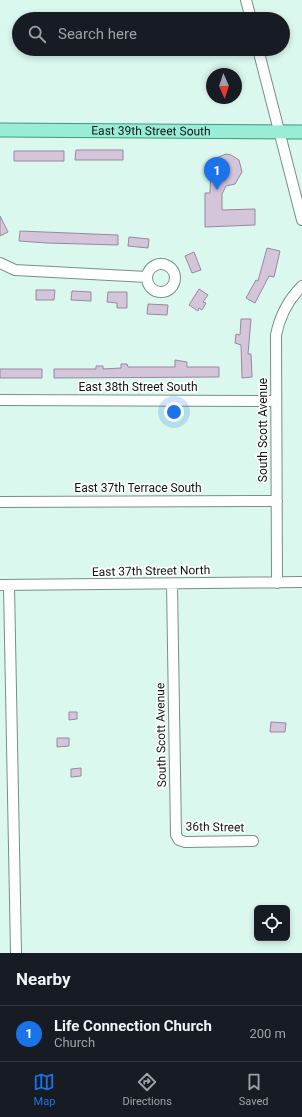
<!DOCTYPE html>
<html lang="en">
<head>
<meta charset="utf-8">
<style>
  body { margin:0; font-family:Roboto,sans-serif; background:#242831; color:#f1f3f6 }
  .controls { position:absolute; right:12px; bottom:12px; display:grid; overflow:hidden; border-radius:6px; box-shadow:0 2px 6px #0003 }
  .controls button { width:36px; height:36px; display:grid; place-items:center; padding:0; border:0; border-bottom:1px solid #363941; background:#171b24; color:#f1f3f6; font:20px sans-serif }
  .compass { position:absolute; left:206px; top:68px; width:36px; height:36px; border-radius:50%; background:#171b24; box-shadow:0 2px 6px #0003; rotate:177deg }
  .you { position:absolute; left:174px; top:412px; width:14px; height:14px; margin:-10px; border:3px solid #fff; border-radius:50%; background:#1a73e8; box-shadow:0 0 0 6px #1a73e833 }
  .badge { display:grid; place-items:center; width:26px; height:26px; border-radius:50%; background:#1a73e8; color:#fff; font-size:13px; font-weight:700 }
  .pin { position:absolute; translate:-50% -33px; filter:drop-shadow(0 1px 2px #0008) }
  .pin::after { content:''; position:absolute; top:21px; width:14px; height:12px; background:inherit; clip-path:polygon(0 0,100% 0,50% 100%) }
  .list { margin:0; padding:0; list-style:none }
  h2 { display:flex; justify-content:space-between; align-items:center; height:52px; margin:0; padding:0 16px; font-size:17px }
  h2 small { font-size:13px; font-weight:400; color:#9ea1a6 }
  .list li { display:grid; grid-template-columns:26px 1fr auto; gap:12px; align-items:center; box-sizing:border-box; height:56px; padding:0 16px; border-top:1px solid #363941 }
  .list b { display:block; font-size:15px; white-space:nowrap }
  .list p { margin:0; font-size:13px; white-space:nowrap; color:#9ea1a6 }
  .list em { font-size:13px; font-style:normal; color:#9ea1a6 }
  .icon { flex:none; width:22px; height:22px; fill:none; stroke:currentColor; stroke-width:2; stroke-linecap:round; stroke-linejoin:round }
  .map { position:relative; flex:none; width:302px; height:953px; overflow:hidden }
  .search { position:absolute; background:#171b24; box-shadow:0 2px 6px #0003; left:12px; right:12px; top:12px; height:44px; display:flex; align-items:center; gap:10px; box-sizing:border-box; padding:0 14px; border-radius:22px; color:#9ea1a6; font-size:15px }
  .sheet { height:108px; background:#171b24 }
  nav { display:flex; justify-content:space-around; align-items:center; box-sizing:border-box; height:56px; border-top:1px solid #363941; background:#171b24; font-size:11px; color:#9ea1a6 }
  nav a { display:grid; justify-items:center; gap:2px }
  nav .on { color:#1a73e8 }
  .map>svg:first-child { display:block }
  .building { fill:#d4c5da; stroke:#97899c }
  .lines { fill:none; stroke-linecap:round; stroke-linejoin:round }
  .minor-casing { stroke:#769087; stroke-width:12 }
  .major-casing { stroke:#3b9980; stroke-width:15 }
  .minor { stroke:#fff; stroke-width:10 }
  .major { stroke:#99ecd6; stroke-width:13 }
  .labels { text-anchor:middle; stroke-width:3.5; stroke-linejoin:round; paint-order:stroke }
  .street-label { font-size:12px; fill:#0c1613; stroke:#fff }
</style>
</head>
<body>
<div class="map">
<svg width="302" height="953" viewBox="0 0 302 953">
  <rect width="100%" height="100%" fill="#dbf8ee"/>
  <path class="building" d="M76 150H123V160H75Z
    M14 151H64V161H14Z
    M226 154 231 155 239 160 242 172 235 184 226 186 222 194V210L255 209V225L205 227V193H210L211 166 216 158Z
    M0 216 8 232 0 236Z
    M20 231 118 235V245L47 243 19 241Z
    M129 237 149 239 148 248 128 246Z
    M267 248 280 251 274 277 269 276 255 303 246 298 256 280 258 281Z
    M194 252 201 270 192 273 185 256Z
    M199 289 208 295 203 302 206 303 202 310 199 308 198 311 189 305Z
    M36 290H55L54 300H36Z
    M72 291 91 292V301L71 300Z
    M108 292H127V308H117V303L107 302Z
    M148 304 168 305 167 315 147 314Z
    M241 319H251L248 354H251L252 377 242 378 241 345 235 343 236 334 240 335Z
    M175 360 187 362V367H219V377L54 378V369H96V366H103V369L121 368V364H127L128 367H175Z
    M0 369H42V378H0Z
    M69 712H77V719L69 720Z
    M271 722 286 723 285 732H270Z
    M57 738H69V746L57 747Z
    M81 768V776L71 777V769Z"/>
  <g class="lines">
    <defs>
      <path id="minor" d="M246 0 251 19
        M258 49 302 220
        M0 263 15 270 147 277
        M147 278a14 14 0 1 1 28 0a14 14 0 1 1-28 0Z
        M0 400 276 401
        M0 502 277 501
        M277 583 276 335C280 315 288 300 302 286
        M172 584 176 835 179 840 185 842 253 841
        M0 585 302 582
        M9 586 16 953"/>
      <g id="major">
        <path id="s1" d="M0 130 302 132"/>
      </g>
    </defs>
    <use href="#minor" class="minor-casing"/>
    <use href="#major" class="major-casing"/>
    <use href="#minor" class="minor"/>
    <use href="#major" class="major"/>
  </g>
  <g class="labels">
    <g class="street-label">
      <text dy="4" stroke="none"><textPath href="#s1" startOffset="151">East 39th Street South</textPath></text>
      <text x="138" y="391">East 38th Street South</text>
      <text transform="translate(263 430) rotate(-90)" y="4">South Scott Avenue</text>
      <text x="138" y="492">East 37th Terrace South</text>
      <text transform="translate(151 571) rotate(-1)" y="4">East 37th Street North</text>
      <text transform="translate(161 735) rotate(-91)" y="4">South Scott Avenue</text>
      <text transform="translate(215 827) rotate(1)" y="4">36th Street</text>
    </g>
  </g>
</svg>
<div class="controls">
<button><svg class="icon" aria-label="locate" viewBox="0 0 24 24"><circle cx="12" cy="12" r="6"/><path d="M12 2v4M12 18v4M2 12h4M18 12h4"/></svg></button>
</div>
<svg class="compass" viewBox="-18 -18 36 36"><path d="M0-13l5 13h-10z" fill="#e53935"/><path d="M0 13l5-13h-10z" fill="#9ea1a6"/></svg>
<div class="you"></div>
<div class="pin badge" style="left:217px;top:190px">1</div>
<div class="search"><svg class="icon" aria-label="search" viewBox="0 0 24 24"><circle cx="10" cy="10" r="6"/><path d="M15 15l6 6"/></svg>Search here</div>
</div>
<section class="sheet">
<h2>Nearby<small></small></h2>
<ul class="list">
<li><span class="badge">1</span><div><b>Life Connection Church</b><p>Church</p></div><em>200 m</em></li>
</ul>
</section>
<nav>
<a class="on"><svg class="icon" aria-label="map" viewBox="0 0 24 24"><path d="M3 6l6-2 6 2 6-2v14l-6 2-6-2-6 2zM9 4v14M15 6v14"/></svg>Map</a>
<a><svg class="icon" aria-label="directions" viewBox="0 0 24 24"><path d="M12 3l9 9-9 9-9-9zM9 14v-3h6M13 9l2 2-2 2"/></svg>Directions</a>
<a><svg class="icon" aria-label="saved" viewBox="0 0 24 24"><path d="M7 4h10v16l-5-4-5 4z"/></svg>Saved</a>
</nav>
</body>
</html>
